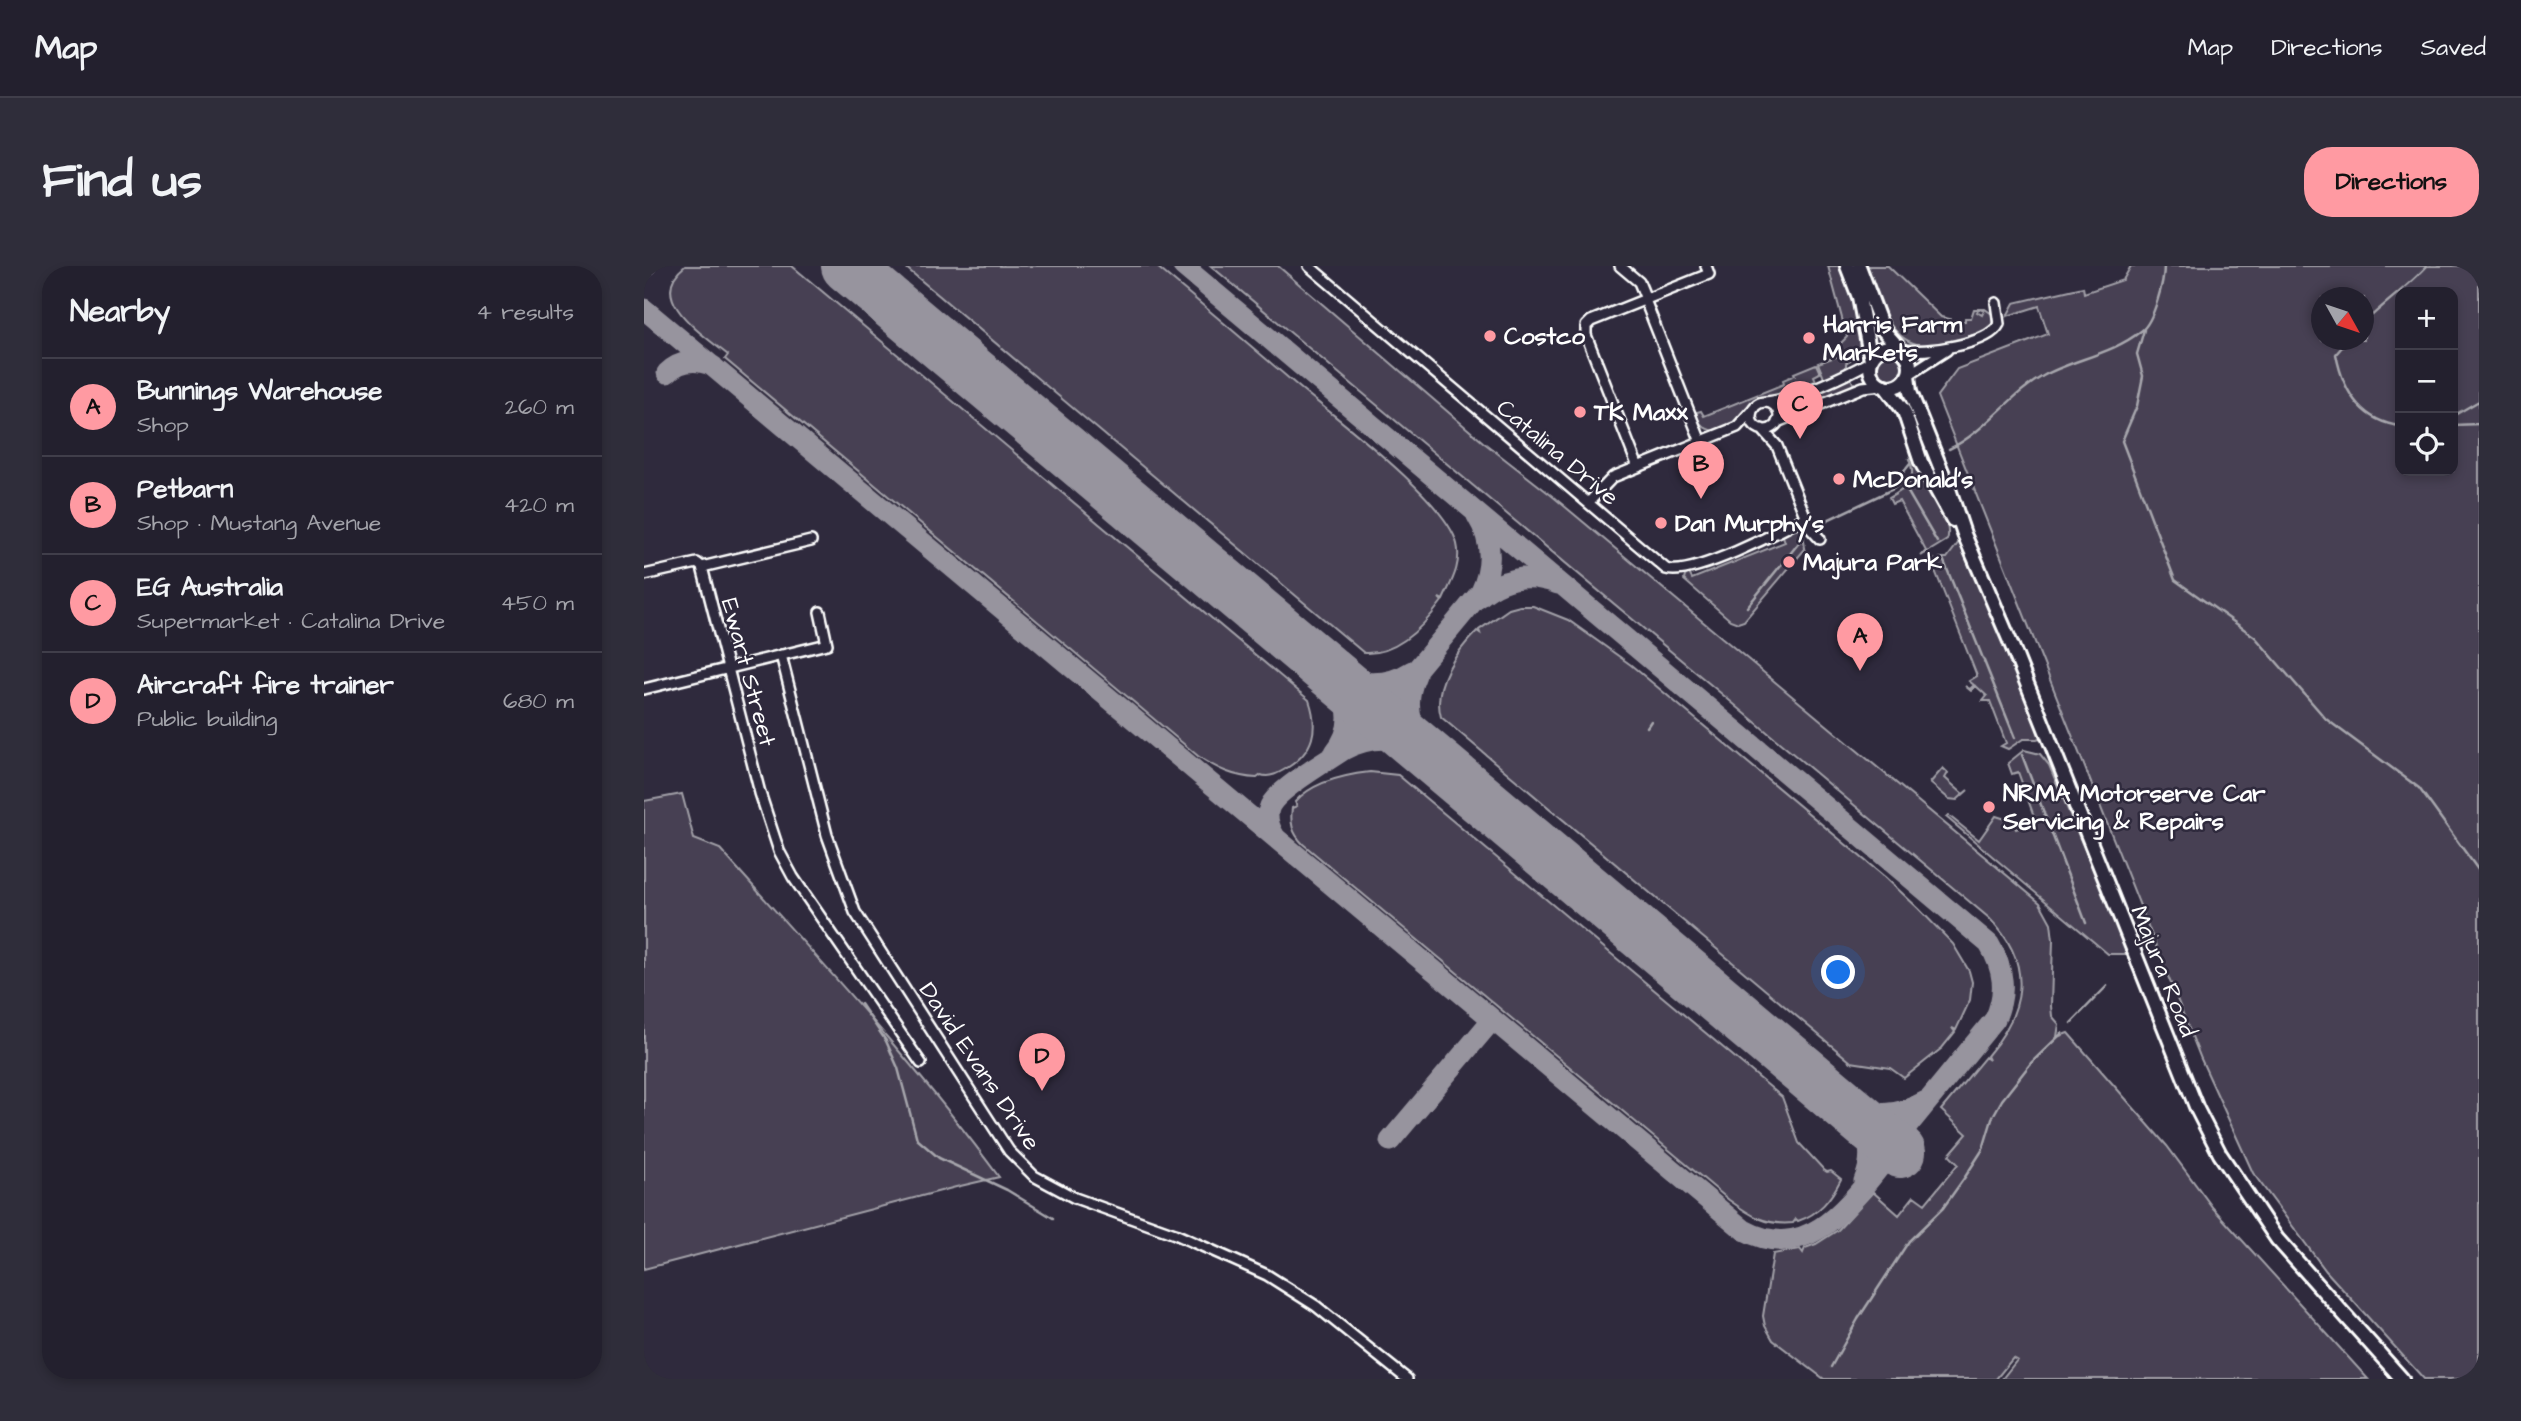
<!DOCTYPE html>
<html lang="en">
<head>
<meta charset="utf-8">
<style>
  body { margin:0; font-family:"Architects Daughter",sans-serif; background:#2f2d3a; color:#f1f3f6 }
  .controls { position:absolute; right:21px; top:21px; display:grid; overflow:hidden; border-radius:14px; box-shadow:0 4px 10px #0003 }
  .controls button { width:63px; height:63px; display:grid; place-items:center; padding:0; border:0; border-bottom:2px solid #403e4a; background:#23202e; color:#f1f3f6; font:35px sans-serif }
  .compass { position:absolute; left:1667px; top:21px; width:63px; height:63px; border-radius:50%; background:#23202e; box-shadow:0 4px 10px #0003; rotate:130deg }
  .you { position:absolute; left:1195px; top:707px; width:24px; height:24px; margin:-18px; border:5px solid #fff; border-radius:50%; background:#1a73e8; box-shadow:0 0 0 10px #1a73e833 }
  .badge { display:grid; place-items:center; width:46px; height:46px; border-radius:50%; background:#ff9aa2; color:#111; font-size:23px; font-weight:700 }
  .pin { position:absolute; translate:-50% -58px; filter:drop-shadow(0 2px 4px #0008) }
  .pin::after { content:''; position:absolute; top:37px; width:24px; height:21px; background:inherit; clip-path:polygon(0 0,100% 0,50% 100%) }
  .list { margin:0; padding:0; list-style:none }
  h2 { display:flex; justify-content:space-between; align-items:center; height:91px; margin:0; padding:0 28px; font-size:30px }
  h2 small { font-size:23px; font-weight:400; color:#a3a3aa }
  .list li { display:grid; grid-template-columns:46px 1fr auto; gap:21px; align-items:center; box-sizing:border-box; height:98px; padding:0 28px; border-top:2px solid #403e4a }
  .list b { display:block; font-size:26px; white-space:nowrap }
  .list p { margin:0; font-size:23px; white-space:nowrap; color:#a3a3aa }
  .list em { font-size:23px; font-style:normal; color:#a3a3aa }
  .icon { flex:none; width:38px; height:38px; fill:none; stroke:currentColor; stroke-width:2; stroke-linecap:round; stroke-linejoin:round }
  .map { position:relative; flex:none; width:1835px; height:1113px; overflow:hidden; border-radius:28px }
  header { display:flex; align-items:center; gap:42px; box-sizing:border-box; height:98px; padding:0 35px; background:#23202e; border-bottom:2px solid #403e4a }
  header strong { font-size:33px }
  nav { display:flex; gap:38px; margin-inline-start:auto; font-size:24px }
  .intro { display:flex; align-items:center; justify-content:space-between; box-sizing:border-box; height:168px; padding:0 42px }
  h1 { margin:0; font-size:49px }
  .button { padding:18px 32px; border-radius:28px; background:#ff9aa2; color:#111; font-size:24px; font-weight:700 }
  main { display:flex; gap:42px; padding:0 42px }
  aside { flex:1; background:#23202e; border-radius:28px; box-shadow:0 4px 10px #0003 }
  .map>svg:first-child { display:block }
  .green { fill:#464152; stroke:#a2a0a8; stroke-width:2; fill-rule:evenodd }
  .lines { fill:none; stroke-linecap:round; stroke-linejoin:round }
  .stream { stroke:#a7a6ad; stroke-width:2.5 }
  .taxiway { stroke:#97949e; stroke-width:21 }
  .runway { stroke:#97949e; stroke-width:52 }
  .minor-casing { stroke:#fff; stroke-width:14 }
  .secondary-casing { stroke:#fff; stroke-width:18 }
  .minor { stroke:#2f2a3d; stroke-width:9 }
  .secondary { stroke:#2f2a3d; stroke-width:12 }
  .poi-dot { fill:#ff9aa2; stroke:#2f2a3d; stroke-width:2.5 }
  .labels { text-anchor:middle; stroke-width:5; stroke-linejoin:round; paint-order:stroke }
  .poi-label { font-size:24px; font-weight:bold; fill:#fff; stroke:#2f2a3d; text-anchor:start }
  .street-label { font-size:24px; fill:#fff; stroke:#2f2a3d }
</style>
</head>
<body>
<header>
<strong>Map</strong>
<nav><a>Map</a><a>Directions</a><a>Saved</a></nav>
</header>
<div class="intro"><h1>Find us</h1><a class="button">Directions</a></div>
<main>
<aside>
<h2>Nearby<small>4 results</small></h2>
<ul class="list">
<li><span class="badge">A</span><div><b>Bunnings Warehouse</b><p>Shop</p></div><em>260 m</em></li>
<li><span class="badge">B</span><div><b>Petbarn</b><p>Shop · Mustang Avenue</p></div><em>420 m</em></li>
<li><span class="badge">C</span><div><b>EG Australia</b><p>Supermarket · Catalina Drive</p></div><em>450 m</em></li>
<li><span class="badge">D</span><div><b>Aircraft fire trainer</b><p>Public building</p></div><em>680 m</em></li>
</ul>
</aside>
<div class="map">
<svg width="1835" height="1113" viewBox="0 0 1835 1113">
  <rect width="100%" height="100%" fill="#2f2a3d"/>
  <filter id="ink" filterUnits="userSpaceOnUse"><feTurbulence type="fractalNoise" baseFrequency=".0143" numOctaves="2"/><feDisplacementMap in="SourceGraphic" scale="14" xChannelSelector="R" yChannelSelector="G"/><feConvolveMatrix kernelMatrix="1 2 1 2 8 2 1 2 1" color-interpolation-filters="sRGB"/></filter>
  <g filter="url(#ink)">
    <path class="green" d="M41 0H148L665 434C675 463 670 485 643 502 635 507 626 512 617 509L613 512C590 511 573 503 554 490L81 93 84 89C60 69 0 32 41 0Z
      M260 0H512C560 40 607 80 655 121 692 152 803 235 813 278 818 299 807 316 799 334L795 332 798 335C780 360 753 389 720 387Z
      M567 0H634L839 176 907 229 1396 637 1407 657 1409 674 1407 740 1408 750 1415 758 1413 771 1424 767 1523 880 1569 942 1724 1113H1358L1373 1094 1369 1092 1352 1113H1180L1129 1074 1121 1060 1119 1050 1129 988 1156 983 1159 987 1161 982 1172 978 1194 964 1229 926 1255 949 1270 930 1281 938 1314 898 1305 889 1323 868 1297 844 1341 791 1345 794 1343 790C1382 745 1390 697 1345 652Z
      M1184 0H1196C1203 18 1221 68 1214 86 1211 91 1207 94 1202 97V103L1180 112 1174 97 1197 89 1196 78 1203 71Z
      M1222 0H1244L1297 51 1306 53V55H1321V52H1327L1330 43H1335L1333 46 1338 49 1340 45 1336 43H1341L1348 48V58L1338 67 1278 82V79C1242 75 1234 29 1222 0Z
      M1487 0H1835V1113H1780L1682 1005 1609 907 1557 793 1293 130 1313 103 1404 68 1395 40 1363 50 1370 37 1439 21 1440 27 1479 14ZM1809 26V205H1756V26ZM1678 32H1720V74H1678Z
      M1234 101a12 12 0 1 1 24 0a12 12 0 1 1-24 0Z
      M1172 98 1176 107 1170 110 1172 115 1131 132 1113 134 1097 154 1070 165C1060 163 1052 156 1053 146L1057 145 1060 150 1140 118 1139 114 1151 109 1150 107Z
      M1207 112 1210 120 1141 147 1139 139Z
      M1265 193H1269C1277 211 1311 256 1303 274L1277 290 1282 285 1255 235 1248 238 1245 232C1263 222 1274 214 1265 193Z
      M1149 264 1156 263 1159 266 1161 283 1100 355 1094 357 1086 354 1040 314 1041 310 1045 307 1048 313 1141 276 1139 270Z
      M1315 276 1333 317 1337 316 1398 471 1393 473H1379L1364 483 1357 480 1362 477 1346 435H1339L1343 430 1332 420 1327 425 1321 420 1326 423 1330 419 1325 415 1333 410 1288 297 1281 298 1290 293 1293 298 1296 292H1303Z
      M876 340H889L924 354 987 399 1242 612 1275 643 1309 678 1325 705 1328 716 1326 734 1312 764 1308 762 1311 766 1298 782 1260 812 1246 802 1207 796 797 451C788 420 812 386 833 365L836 367 835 364 865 343Z
      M1380 484 1396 488 1405 499 1485 688H1464L1302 551 1304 549 1335 574 1352 550 1368 555 1372 563 1392 556 1374 506 1368 508 1364 497Z
      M1299 502 1304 507 1301 512 1319 528 1324 524 1313 534 1305 533 1286 517Z
      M726 506 754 509 1138 831 1155 877 1180 904 1183 906 1187 905 1197 913C1187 933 1175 948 1154 955L1152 953 1149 957C1122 960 1106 949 1085 934L659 578C648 567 646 557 648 542L653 540 651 536C668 516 700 509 726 506Z
      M38 528 50 573 76 583C171 690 270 795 355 911L312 921 0 1003V535Z"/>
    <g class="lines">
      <path class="stream" d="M1720 57C1740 37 1764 21 1783 0
        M1500 64 1493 88 1499 110 1493 140 1478 175 1531 314 1611 371 1682 453 1775 522 1835 605
        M1704 74 1692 88C1699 125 1717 155 1756 160
        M1809 150 1835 135
        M1809 159 1835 158
        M1305 183C1341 166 1364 130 1399 110 1430 93 1469 88 1497 65 1510 56 1520 15 1520 0
        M1258 216 1293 276
        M1175 258 1249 223 1258 216V208L1266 198
        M1299 293 1371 472
        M1103 341 1158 273
        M1003 461 1007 455
        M1378 489 1442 657
        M217 738 242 775 254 802 273 873 295 892 363 924 409 952
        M1427 757 1463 720
        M1187 1101 1214 1053 1265 975 1299 942 1321 911 1339 883 1349 850 1358 834 1387 797 1418 767"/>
      <path class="taxiway" d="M539 0 1345 678C1360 703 1363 726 1351 753L1248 879
        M0 3 2 0
        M0 43 1100 964C1170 1002 1212 927 1251 882
        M23 107C36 94 53 93 69 100
        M834 332C857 312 885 306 914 318
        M674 395C701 418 737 425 768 405
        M685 405C704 430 713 460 691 486
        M772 409C747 465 797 500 834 531
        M681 496 701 483 725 461 837 326C849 300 848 274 833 250
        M631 571C625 561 621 551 626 540 634 523 684 494 701 483 739 464 766 474 797 500
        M1186 825C1220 849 1244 856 1282 835
        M1205 841C1224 863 1232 887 1220 915
        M746 875 848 754"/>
      <path class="runway" d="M203 0 1256 886"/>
      <defs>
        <path id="minor" d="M665 0 1022 303C1047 312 1137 265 1162 251
          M976 0 995 16 1002 33
          M1001 34 1057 176
          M1258 84C1281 87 1345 79 1355 58L1352 37
          M1264 109 1303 84
          M1122 136C1152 133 1201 110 1227 95
          M1107 150a14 14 0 1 1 28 0a14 14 0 1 1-28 0Z
          M1133 156 1219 121 1238 119
          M1118 163 1133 180 1166 262 1176 273
          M994 201 942 69V60L947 55 1065 8 1062 0
          M945 236 969 211 1093 161 1110 142
          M58 301 116 527 135 585 149 611 277 797
          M0 309 53 297 58 301 167 275
          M137 389 183 569 211 646 365 885 390 910 431 932 531 968 623 1009 672 1040 763 1113
          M0 423 183 378 176 346"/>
        <path id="secondary" d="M1203 0 1215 31 1227 94
          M1215 0 1239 64 1256 83
          M1226 101a20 20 0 1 1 40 0a20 20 0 1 1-40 0Z
          M1264 110 1266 126 1305 223 1320 268 1368 380 1553 843 1576 888 1633 973 1758 1113
          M1241 120 1260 145 1277 196 1309 254"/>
      </defs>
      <use href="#minor" class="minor-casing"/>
      <use href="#secondary" class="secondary-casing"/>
      <use href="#minor" class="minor"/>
      <use href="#secondary" class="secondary"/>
    </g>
  </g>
  <g class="poi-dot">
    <circle cx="846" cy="70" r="7"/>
    <circle cx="1165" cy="72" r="7"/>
    <circle cx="936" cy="146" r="7"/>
    <circle cx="1195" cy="213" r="7"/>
    <circle cx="1017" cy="257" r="7"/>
    <circle cx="1145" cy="296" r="7"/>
    <circle cx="1345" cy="541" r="7"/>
  </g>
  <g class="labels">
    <g class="poi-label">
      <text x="1179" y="66">Harris Farm<tspan x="1179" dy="28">Markets</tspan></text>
      <text x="860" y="78">Costco</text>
      <text x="950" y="154">TK Maxx</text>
      <text x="1209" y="221">McDonald's</text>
      <text x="1031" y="265">Dan Murphy's</text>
      <text x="1159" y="304">Majura Park</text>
      <text x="1359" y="535">NRMA Motorserve Car<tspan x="1359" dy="28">Servicing &amp; Repairs</tspan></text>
    </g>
    <g class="street-label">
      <text transform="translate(914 186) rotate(40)" y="8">Catalina Drive</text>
      <text transform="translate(105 406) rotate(75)" y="8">Ewart Street</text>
      <text transform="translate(1520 705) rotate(68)" y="8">Majura Road</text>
      <text transform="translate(336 800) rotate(56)" y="8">David Evans Drive</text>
    </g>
  </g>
</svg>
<div class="controls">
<button>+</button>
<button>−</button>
<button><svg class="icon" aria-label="locate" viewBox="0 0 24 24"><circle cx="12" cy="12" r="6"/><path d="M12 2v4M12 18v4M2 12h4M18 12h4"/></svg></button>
</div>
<svg class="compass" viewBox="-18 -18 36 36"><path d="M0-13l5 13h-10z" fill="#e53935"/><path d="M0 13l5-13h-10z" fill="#a3a3aa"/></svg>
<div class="you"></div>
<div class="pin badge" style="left:1216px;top:405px">A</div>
<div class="pin badge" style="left:1057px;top:233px">B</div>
<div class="pin badge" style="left:1156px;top:173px">C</div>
<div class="pin badge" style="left:398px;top:825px">D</div>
</div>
</main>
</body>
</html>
